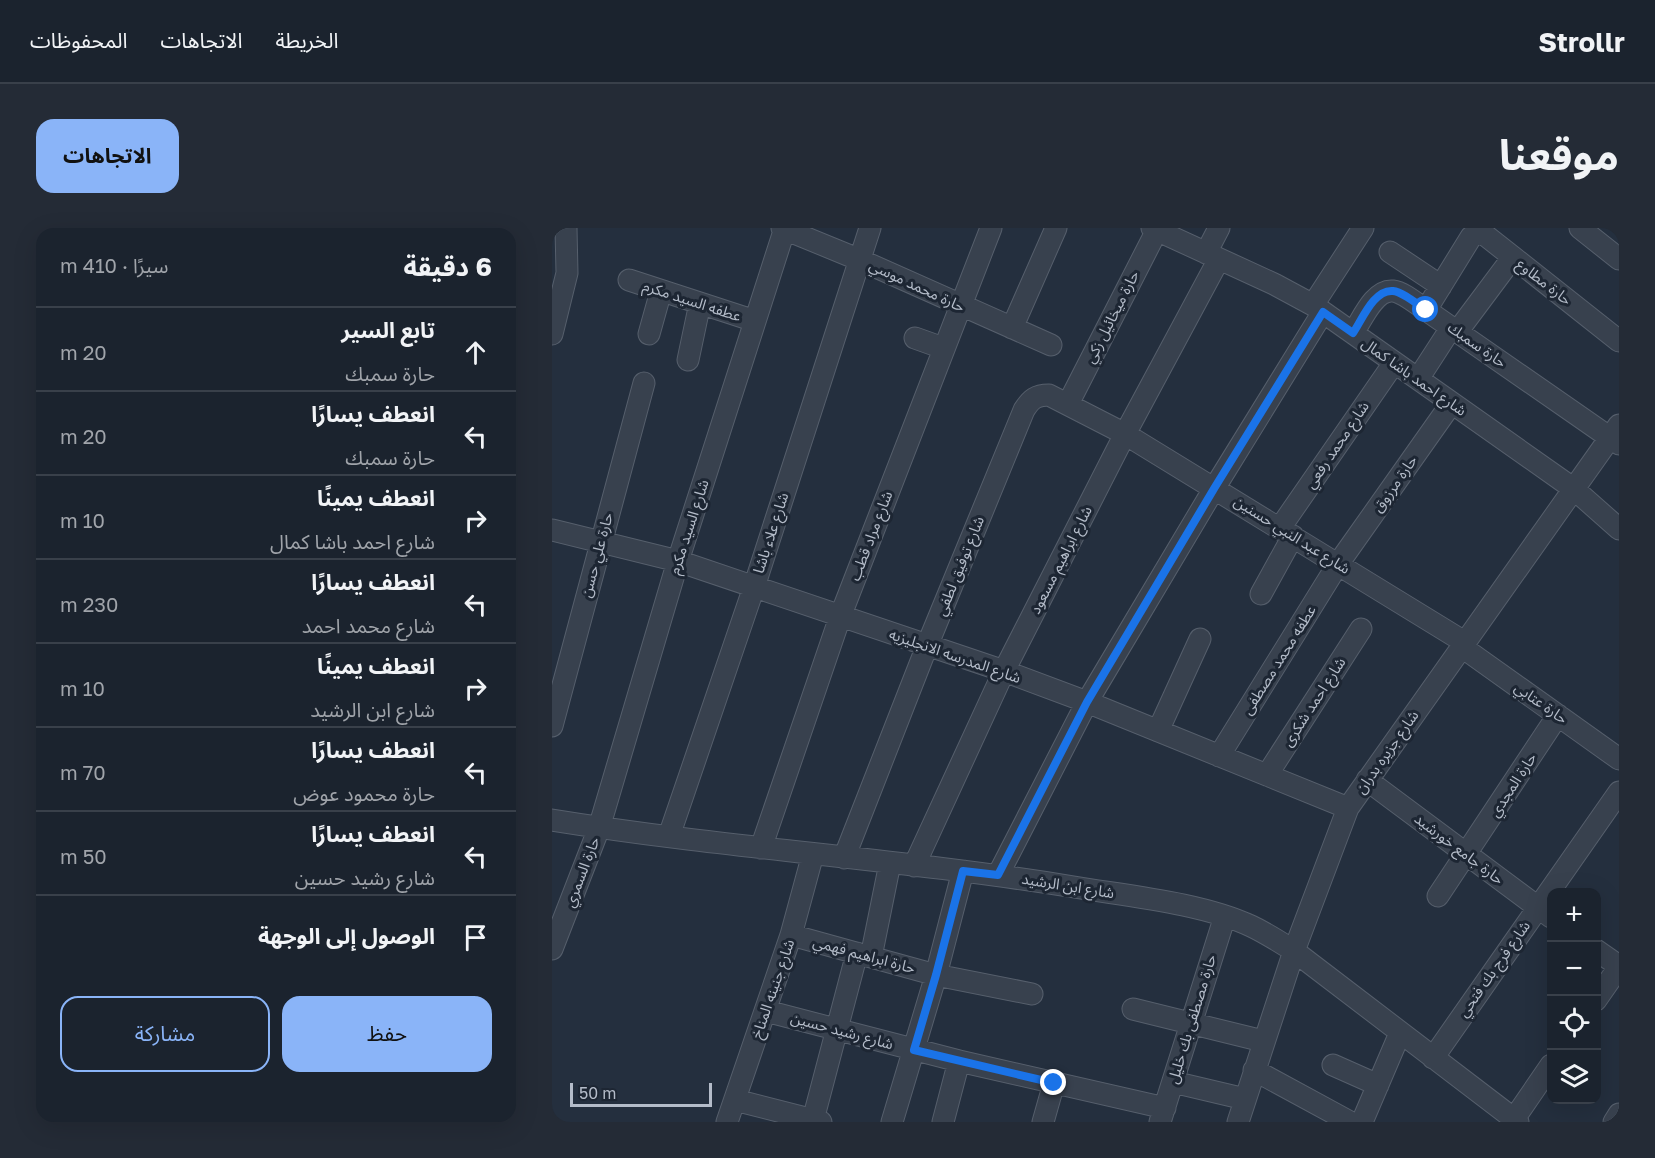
<!DOCTYPE html>
<html lang="ar">
<head>
<meta charset="utf-8">
<style>
  body { margin:0; font-family:"Golos Text","Noto Sans Arabic",sans-serif; background:#242b36; color:#f1f3f6; direction:rtl }
  .controls { position:absolute; right:18px; bottom:18px; display:grid; overflow:hidden; border-radius:12px; box-shadow:0 6px 24px #0002 }
  .controls button { width:54px; height:54px; display:grid; place-items:center; padding:0; border:0; border-bottom:2px solid #39404a; background:#1b232e; color:#f1f3f6; font:30px sans-serif }
  .scale { position:absolute; left:18px; bottom:15px; width:142px; box-sizing:border-box; padding-left:6px; border:3px solid #b4bcc9; border-top:0; font-size:16px; line-height:21px; white-space:nowrap; color:#b4bcc9; -webkit-text-stroke:4px #1d2633; paint-order:stroke }
  .stop { position:absolute; width:18px; height:18px; margin:-14px; border:4px solid #1a73e8; border-radius:50%; background:#fff }
  .stop.end { background:#1a73e8; border-color:#fff; box-shadow:0 2px 6px #0008 }
  .list { margin:0; padding:0; list-style:none }
  h2 { display:flex; justify-content:space-between; align-items:center; height:78px; margin:0; padding:0 24px; font-size:26px }
  h2 small { font-size:20px; font-weight:400; color:#a0a4aa }
  .list li { display:grid; grid-template-columns:39px 1fr auto; gap:18px; align-items:center; box-sizing:border-box; height:84px; padding:0 24px; border-top:2px solid #39404a }
  .list b { display:block; font-size:22px; white-space:nowrap }
  .list p { margin:0; font-size:20px; white-space:nowrap; color:#a0a4aa }
  .list em { font-size:20px; font-style:normal; color:#a0a4aa }
  .actions { display:flex; gap:12px; padding:18px 24px }
  .actions a { flex:1; padding:14px 0; border:2px solid #8ab4f8; border-radius:18px; text-align:center; font-size:21px; color:#8ab4f8 }
  .actions .main { background:#8ab4f8; color:#111 }
  .icon { flex:none; width:33px; height:33px; fill:none; stroke:currentColor; stroke-width:2; stroke-linecap:round; stroke-linejoin:round }
  .map { position:relative; flex:none; width:1067px; height:894px; overflow:hidden; direction:ltr; border-radius:18px }
  header { display:flex; align-items:center; gap:36px; box-sizing:border-box; height:84px; padding:0 30px; background:#1b232e; border-bottom:2px solid #39404a }
  header strong { font-size:28px }
  nav { display:flex; gap:33px; margin-inline-start:auto; font-size:21px }
  .intro { display:flex; align-items:center; justify-content:space-between; box-sizing:border-box; height:144px; padding:0 36px }
  h1 { margin:0; font-size:42px }
  .button { padding:15px 27px; border-radius:18px; background:#8ab4f8; color:#111; font-size:21px; font-weight:700 }
  main { display:flex; gap:36px; padding:0 36px }
  aside { flex:1; background:#1b232e; border-radius:18px; box-shadow:0 6px 24px #0002 }
  .map>svg:first-child { display:block }
  .lines { fill:none; stroke-linecap:round; stroke-linejoin:round }
  .minor-casing { stroke:#565f6c; stroke-width:23 }
  .minor { stroke:#38414e; stroke-width:21 }
  .route { stroke:#1a73e8; stroke-width:8 }
  .labels { text-anchor:middle; stroke-width:6; stroke-linejoin:round; paint-order:stroke }
  .street-label { font-size:15px; fill:#b4bcc9; stroke:#1d2633 }
</style>
</head>
<body>
<header>
<strong>Strollr</strong>
<nav><a>الخريطة</a><a>الاتجاهات</a><a>المحفوظات</a></nav>
</header>
<div class="intro"><h1>موقعنا</h1><a class="button">الاتجاهات</a></div>
<main>
<div class="map">
<svg width="1067" height="894" viewBox="0 0 1067 894">
  <rect width="100%" height="100%" fill="#242f3e"/>
  <g class="lines">
    <defs>
      <path id="minor" d="M230 0 308 32 499 117
        M600 0 722 56 761 77 1022 261 1067 301
        M1028 0 1067 31
        M838 24 889 58
        M654 25 667 0
        M77 52 203 93
        M761 77 811 0
        M874 82 919 9 926 5 933 7 961 29
        M460 100 504 0
        M905 104 961 29 1067 113
        M801 105C810 92 822 61 841 63 851 64 865 76 874 82L1067 216
        M0 106 15 45 14 0
        M97 106 109 63
        M363 110 391 120
        M136 132 148 75
        M866 151 899 100
        M516 176 605 2
        M728 300 842 135
        M0 302 126 333 452 443 535 474 796 580
        M709 366 741 308
        M910 419 1067 531
        M0 498 92 155
        M606 503 648 411
        M667 528 786 336 899 176
        M715 547 809 401
        M815 552 999 689
        M0 592C173 620 349 631 522 659 576 668 650 675 699 698 714 705 728 714 742 723L966 894
        M117 608 202 359 318 0
        M209 620 288 389 439 0
        M292 630 375 418 472 182C479 171 484 167 497 167L573 206 914 415
        M362 638 452 443 573 206 667 31
        M446 647 535 474 663 259 771 84
        M886 668 1006 487
        M239 707 384 747 480 766
        M0 721 47 600 126 333 233 0
        M1044 722 1067 738
        M319 729 338 635
        M1044 772 1067 739
        M581 781 711 813
        M214 783 407 833 613 880
        M881 830 1067 564
        M781 837 826 857
        M702 842 798 894
        M621 854 693 871
        M183 872 269 894
        M962 891 999 837
        M261 892 305 725
        M175 894 239 707 261 626
        M340 894 384 747 411 643
        M391 894 407 833
        M491 894 502 855
        M608 894 673 688
        M686 894 742 723 796 580 1067 197
        M810 894 848 805
        M1062 894 1067 886"/>
    </defs>
    <use href="#minor" class="minor-casing"/>
    <use href="#minor" class="minor"/>
  </g>
  <g class="lines">
    <path class="route" d="M502 855 362 822 384 747 411 643 446 647 535 474 663 259 771 84 801 105C810 92 822 61 841 63 851 64 865 76 874 82"/>
  </g>
  <g class="labels">
    <g class="street-label">
      <text transform="translate(992 54) rotate(38)" y="5">حارة مطاوع</text>
      <text transform="translate(365 58) rotate(25)" y="5">حارة محمد موسي</text>
      <text transform="translate(140 73) rotate(18)" y="5">عطفه السيد مكرم</text>
      <text transform="translate(560 89) rotate(-63)" y="5">حارة ميخائيل زكي</text>
      <text transform="translate(925 117) rotate(35)" y="5">حارة سمبك</text>
      <text transform="translate(862 149) rotate(35)" y="5">شارع احمد باشا كمال</text>
      <text transform="translate(785 217) rotate(-56)" y="5">شارع محمد رفعي</text>
      <text transform="translate(843 256) rotate(-55)" y="5">حارة مرزوق</text>
      <text transform="translate(137 299) rotate(-72)" y="5">شارع السيد مكرم</text>
      <text transform="translate(219 305) rotate(-72)" y="5">شارع علاء باشا</text>
      <text transform="translate(740 307) rotate(32)" y="5">شارع عبد النبي حسنين</text>
      <text transform="translate(319 308) rotate(-69)" y="5">شارع مراد قطب</text>
      <text transform="translate(45 327) rotate(-75)" y="5">حارة علي حسن</text>
      <text transform="translate(509 332) rotate(-63)" y="5">شارع ابراهيم مسعود</text>
      <text transform="translate(408 338) rotate(-68)" y="5">شارع توفيق لطفي</text>
      <text transform="translate(403 428) rotate(19)" y="5">شارع المدرسه الانجليزيه</text>
      <text transform="translate(727 432) rotate(-58)" y="5">عطفه محمد مصطفى</text>
      <text transform="translate(762 474) rotate(-57)" y="5">شارع احمد شكرى</text>
      <text transform="translate(989 475) rotate(35)" y="5">حارة عتابي</text>
      <text transform="translate(835 524) rotate(-55)" y="5">شارع جزيره بدران</text>
      <text transform="translate(961 557) rotate(-57)" y="5">حارة المجدي</text>
      <text transform="translate(907 621) rotate(37)" y="5">حارة جامع خورشيد</text>
      <text transform="translate(30 644) rotate(-69)" y="5">حارة السمري</text>
      <text transform="translate(516 658) rotate(9)" y="5">شارع ابن الرشيد</text>
      <text transform="translate(312 727) rotate(15)" y="5">حارة ابراهيم فهمي</text>
      <text transform="translate(942 741) rotate(-55)" y="5">شارع فرج بك فتحي</text>
      <text transform="translate(221 761) rotate(-71)" y="5">شارع جنينه المناخ</text>
      <text transform="translate(640 791) rotate(-73)" y="5">حارة مصطفى بك خليل</text>
      <text transform="translate(290 803) rotate(15)" y="5">شارع رشيد حسين</text>
    </g>
  </g>
</svg>
<div class="controls">
<button>+</button>
<button>−</button>
<button><svg class="icon" aria-label="locate" viewBox="0 0 24 24"><circle cx="12" cy="12" r="6"/><path d="M12 2v4M12 18v4M2 12h4M18 12h4"/></svg></button>
<button><svg class="icon" aria-label="layers" viewBox="0 0 24 24"><path d="M12 4l9 5-9 5-9-5zM3 14l9 5 9-5"/></svg></button>
</div>
<div class="scale">50 m</div>
<div class="stop" style="left:874px;top:82px"></div>
<div class="stop end" style="left:502px;top:855px"></div>
</div>
<aside>
<h2>6 دقيقة<small>سيرًا · 410 m</small></h2>
<ul class="list">
<li><svg class="icon" aria-label="ahead" viewBox="0 0 24 24"><path d="M12 20V5M6 11l6-6 6 6"/></svg><div><b>تابع السير</b><p>حارة سمبك</p></div><em>20 m</em></li>
<li><svg class="icon" aria-label="left" viewBox="0 0 24 24"><path d="M17 20v-9H6M10 6l-5 5 5 5"/></svg><div><b>انعطف يسارًا</b><p>حارة سمبك</p></div><em>20 m</em></li>
<li><svg class="icon" aria-label="right" viewBox="0 0 24 24"><path d="M7 20v-9h11M14 6l5 5-5 5"/></svg><div><b>انعطف يمينًا</b><p>شارع احمد باشا كمال</p></div><em>10 m</em></li>
<li><svg class="icon" aria-label="left" viewBox="0 0 24 24"><path d="M17 20v-9H6M10 6l-5 5 5 5"/></svg><div><b>انعطف يسارًا</b><p>شارع محمد احمد</p></div><em>230 m</em></li>
<li><svg class="icon" aria-label="right" viewBox="0 0 24 24"><path d="M7 20v-9h11M14 6l5 5-5 5"/></svg><div><b>انعطف يمينًا</b><p>شارع ابن الرشيد</p></div><em>10 m</em></li>
<li><svg class="icon" aria-label="left" viewBox="0 0 24 24"><path d="M17 20v-9H6M10 6l-5 5 5 5"/></svg><div><b>انعطف يسارًا</b><p>حارة محمود عوض</p></div><em>70 m</em></li>
<li><svg class="icon" aria-label="left" viewBox="0 0 24 24"><path d="M17 20v-9H6M10 6l-5 5 5 5"/></svg><div><b>انعطف يسارًا</b><p>شارع رشيد حسين</p></div><em>50 m</em></li>
<li><svg class="icon" aria-label="arrive" viewBox="0 0 24 24"><path d="M6 21V4h12l-3 4 3 4H6"/></svg><div><b>الوصول إلى الوجهة</b></div></li>
</ul>
<div class="actions"><a class="main">حفظ</a><a>مشاركة</a></div>
</aside>
</main>
</body>
</html>
